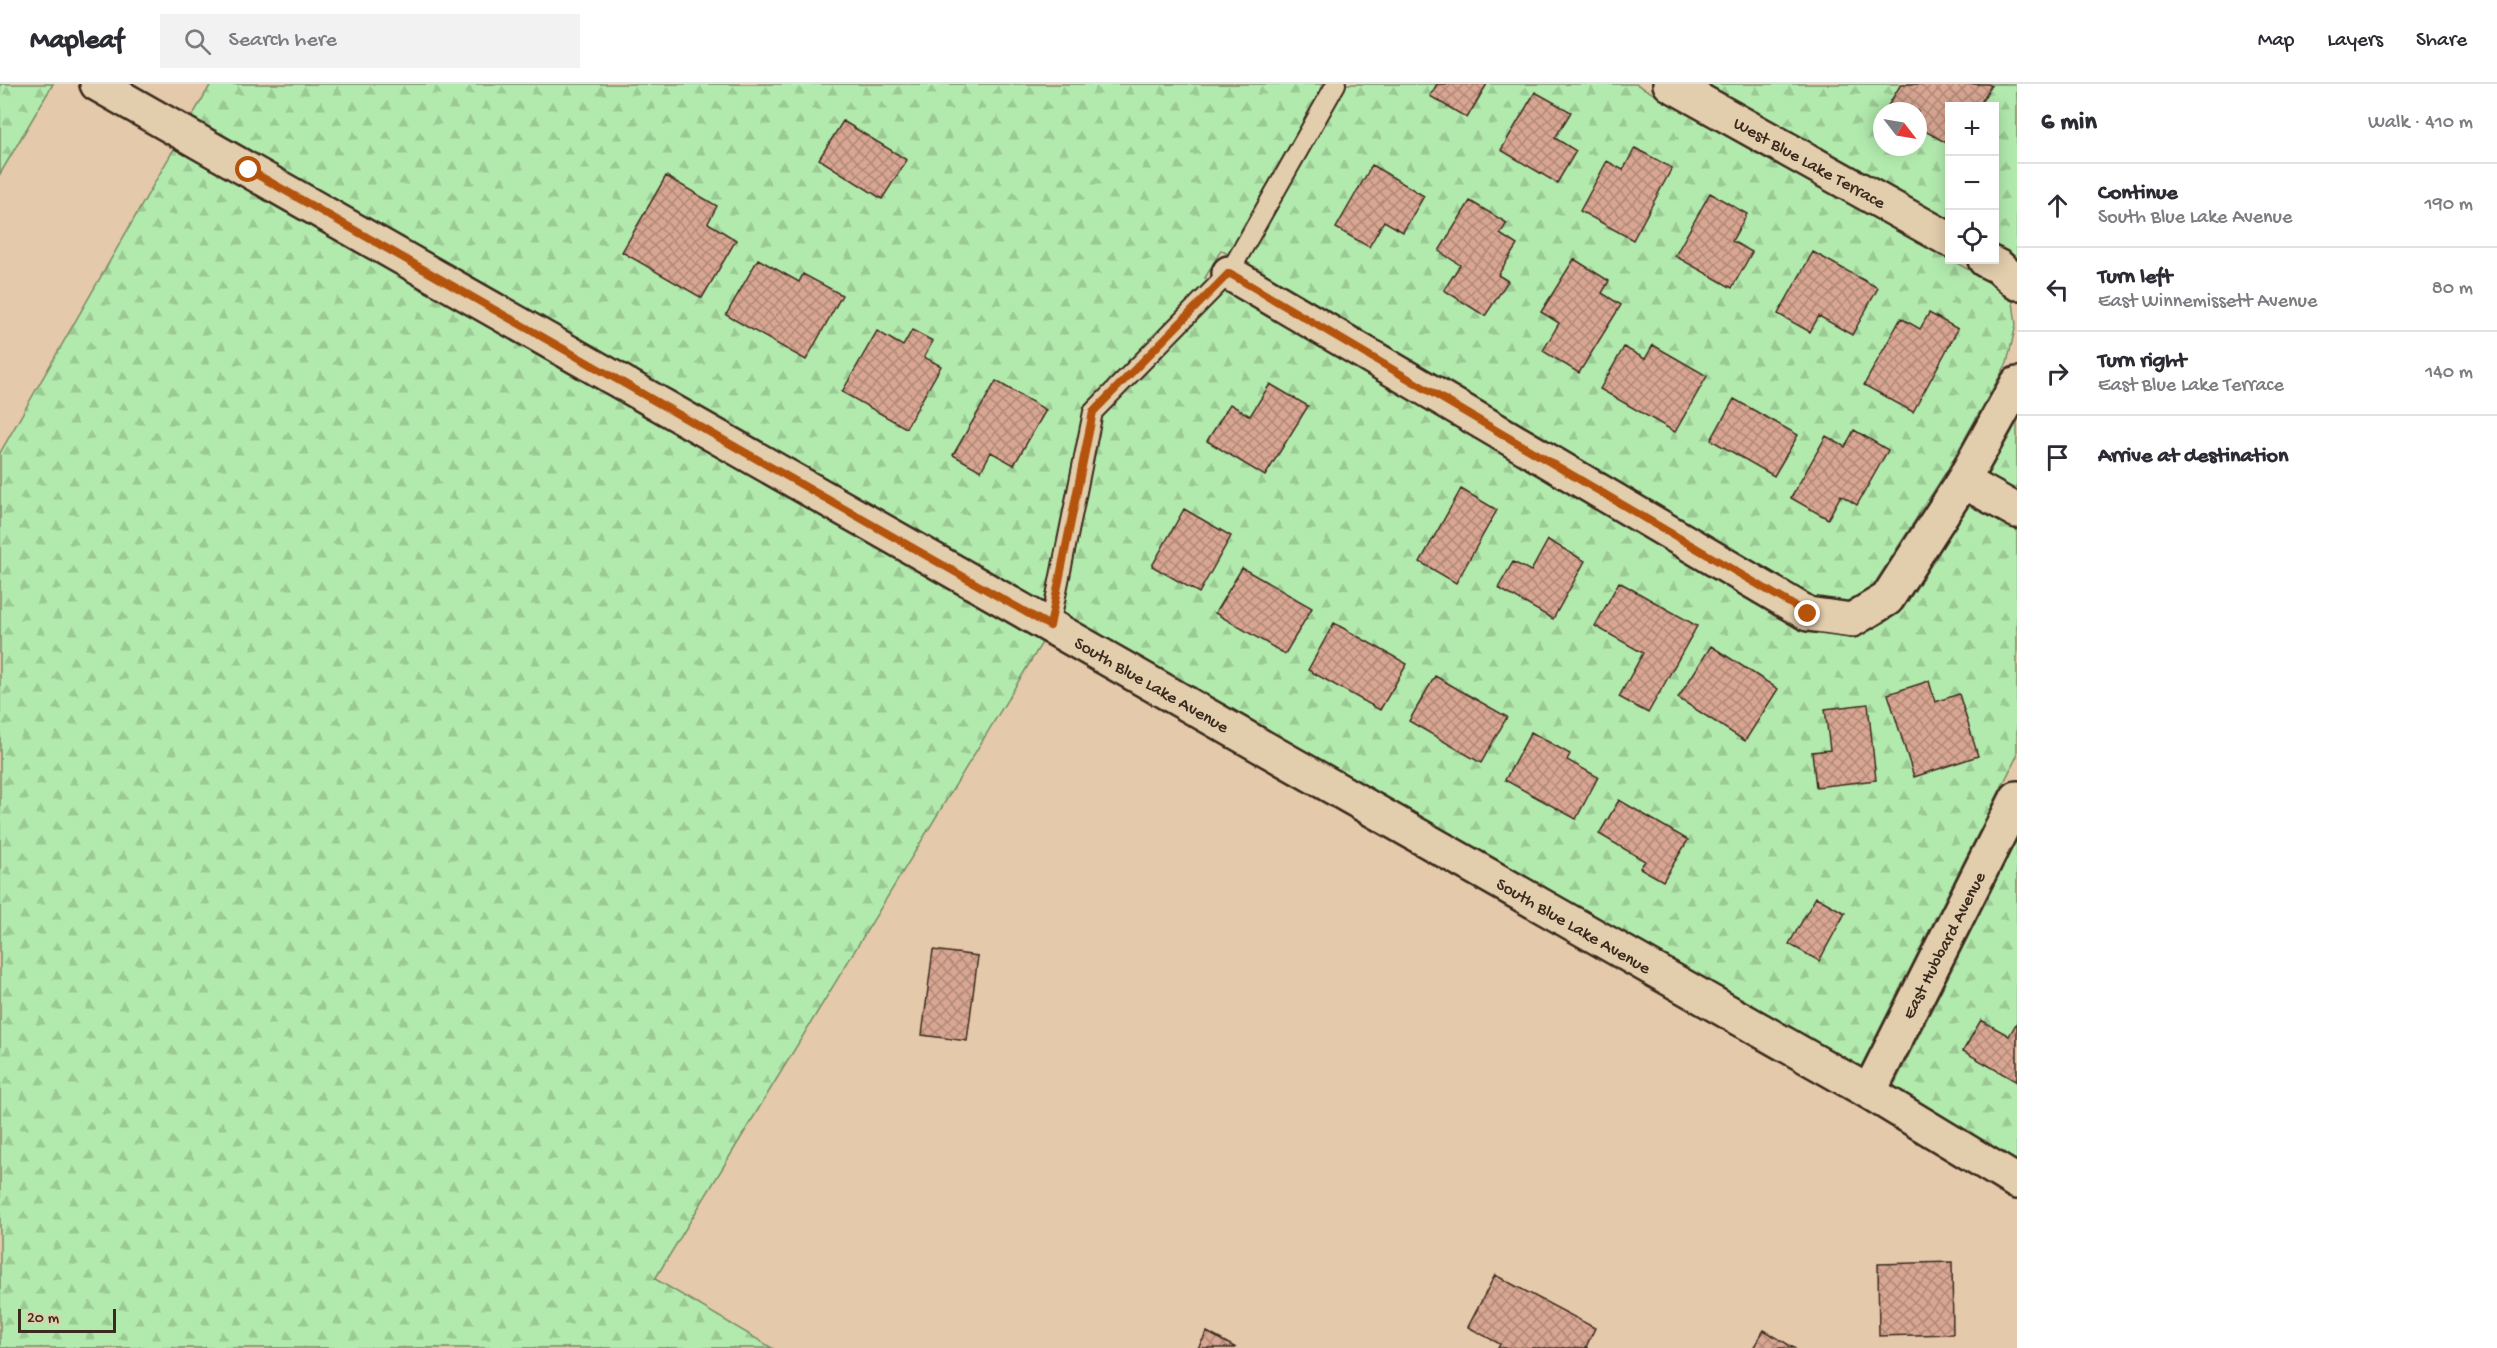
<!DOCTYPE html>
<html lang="en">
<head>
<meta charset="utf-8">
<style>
  body { margin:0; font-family:"Gochi Hand",sans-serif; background:#f2f2f3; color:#2b2b33 }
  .controls { position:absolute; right:18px; top:18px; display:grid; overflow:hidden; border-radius:0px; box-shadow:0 3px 15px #0003 }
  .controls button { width:54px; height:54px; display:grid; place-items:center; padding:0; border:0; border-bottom:2px solid #e1e1e2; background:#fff; color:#2b2b33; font:30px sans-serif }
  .compass { position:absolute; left:1873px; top:18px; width:54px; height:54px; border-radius:50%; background:#fff; box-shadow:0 3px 15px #0003; rotate:121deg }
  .scale { position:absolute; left:18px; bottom:15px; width:98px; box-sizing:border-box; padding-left:6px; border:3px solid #3b2a1e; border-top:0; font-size:16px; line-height:21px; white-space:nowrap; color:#3b2a1e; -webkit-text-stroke:4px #e2cdac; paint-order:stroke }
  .stop { position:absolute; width:18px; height:18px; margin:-14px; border:4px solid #b45309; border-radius:50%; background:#fff }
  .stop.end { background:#b45309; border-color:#fff; box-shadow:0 2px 6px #0008 }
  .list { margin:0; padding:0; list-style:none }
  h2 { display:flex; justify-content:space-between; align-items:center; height:78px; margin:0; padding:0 24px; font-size:26px }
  h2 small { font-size:20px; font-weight:400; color:#7c7c81 }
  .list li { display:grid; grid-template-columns:39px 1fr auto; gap:18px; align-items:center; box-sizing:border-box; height:84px; padding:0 24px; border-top:2px solid #e1e1e2 }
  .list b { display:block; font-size:22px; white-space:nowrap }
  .list p { margin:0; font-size:20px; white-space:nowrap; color:#7c7c81 }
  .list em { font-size:20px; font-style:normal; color:#7c7c81 }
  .icon { flex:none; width:33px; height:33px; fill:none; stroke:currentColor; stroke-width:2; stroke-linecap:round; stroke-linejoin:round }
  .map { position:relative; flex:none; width:2017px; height:1264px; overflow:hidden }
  header { display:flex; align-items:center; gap:36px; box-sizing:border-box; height:84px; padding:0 30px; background:#fff; border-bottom:2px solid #e1e1e2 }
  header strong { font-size:28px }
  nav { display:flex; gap:33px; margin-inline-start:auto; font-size:21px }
  .search { width:420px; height:54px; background:#f2f2f3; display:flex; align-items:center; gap:15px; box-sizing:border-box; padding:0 21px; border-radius:0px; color:#7c7c81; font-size:22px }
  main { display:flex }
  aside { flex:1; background:#fff }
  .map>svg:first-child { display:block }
  .forest { fill:url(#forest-firs); stroke:#768a66; stroke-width:1.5; fill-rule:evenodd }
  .building { fill:url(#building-cross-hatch); stroke:#3b2a1e; stroke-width:1.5 }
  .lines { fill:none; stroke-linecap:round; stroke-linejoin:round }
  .service-casing { stroke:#3b2a1e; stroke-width:22 }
  .minor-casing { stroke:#3b2a1e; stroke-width:38 }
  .secondary-casing { stroke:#3b2a1e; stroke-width:38 }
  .service { stroke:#e2cdac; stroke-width:18 }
  .minor { stroke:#e2cdac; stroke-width:33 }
  .secondary { stroke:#e2cdac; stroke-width:33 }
  .route { stroke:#b45309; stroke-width:8 }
  .labels { text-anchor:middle; stroke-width:4.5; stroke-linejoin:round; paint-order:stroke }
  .street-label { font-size:18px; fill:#3b2a1e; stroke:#e2cdac }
</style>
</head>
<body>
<header>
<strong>Mapleaf</strong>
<div class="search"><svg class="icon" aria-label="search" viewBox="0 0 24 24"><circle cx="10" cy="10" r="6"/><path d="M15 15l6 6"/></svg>Search here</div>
<nav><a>Map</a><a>Layers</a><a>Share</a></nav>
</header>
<main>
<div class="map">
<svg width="2017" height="1264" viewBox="0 0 2017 1264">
  <defs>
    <pattern id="forest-firs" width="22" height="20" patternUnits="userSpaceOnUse" patternTransform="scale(1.5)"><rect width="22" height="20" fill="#b2eaad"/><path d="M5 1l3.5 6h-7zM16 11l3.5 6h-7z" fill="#9ac994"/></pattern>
    <pattern id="building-cross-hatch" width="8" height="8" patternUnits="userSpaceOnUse" patternTransform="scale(1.5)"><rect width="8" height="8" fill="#d8a692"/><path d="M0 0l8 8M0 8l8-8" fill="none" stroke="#b08777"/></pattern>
  </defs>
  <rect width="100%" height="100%" fill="#e5c9ab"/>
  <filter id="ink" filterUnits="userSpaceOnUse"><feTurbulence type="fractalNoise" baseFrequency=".0167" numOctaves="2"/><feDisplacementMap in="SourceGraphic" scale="12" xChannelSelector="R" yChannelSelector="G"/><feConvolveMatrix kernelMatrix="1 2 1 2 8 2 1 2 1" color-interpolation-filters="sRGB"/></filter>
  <g filter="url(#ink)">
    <path class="forest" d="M0 0H53L0 90Z
      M211 0H1636L1989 197 2013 218 2016 241 2007 279 1946 388 1873 502 1846 518 1812 513 1221 166 1205 194 1799 544C1840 558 1870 553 1903 525L1970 420 2017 446V672L1860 984 191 34Z
      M1704 0H2017V178L1995 162 1994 22H1950L1949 137ZM1882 27H1918V63H1882Z
      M175 63 1043 557 655 1195 772 1264H0V369Z
      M2017 338V408L1987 392Z
      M2017 755V1078L1893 1003Z"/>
    <path class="building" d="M1437 0H1487L1467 34 1430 12Z
      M1901 0H1988L1991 2 1979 22H1950V61L1918 43V27L1886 25Z
      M1535 8 1571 28 1555 54 1576 67 1557 99 1501 66Z
      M843 37 907 76 882 115 819 75Z
      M1635 64 1672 84 1633 156 1580 127 1607 77 1623 86Z
      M1372 81 1424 112 1403 148 1384 137 1369 163 1336 144Z
      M666 92 717 122 708 139 736 156 702 214 622 168Z
      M1710 109 1747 130 1732 157 1752 168 1732 204 1675 172Z
      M1470 117 1507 139 1500 150 1517 161 1498 191 1508 197 1485 232 1444 206 1460 181 1439 167Z
      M1813 168 1878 204 1852 251 1819 232 1810 248 1778 230Z
      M758 175 799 198 803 190 842 211 806 276 726 231Z
      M1574 175 1609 197 1602 209 1621 221 1579 289 1543 267 1559 239 1541 228Z
      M1929 229 1958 245 1913 328 1864 301 1901 234 1920 245Z
      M912 246 933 257 924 273 941 282 906 344 842 308 877 247 903 262Z
      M1653 261 1707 292 1675 348 1600 305 1624 263 1645 275Z
      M996 297 1046 326 1014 381 991 368 981 387 953 371Z
      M1270 300 1308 322 1265 392 1207 357 1230 320 1250 332Z
      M1734 315 1798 351 1774 392 1711 356Z
      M1854 346 1888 366 1857 421 1841 411 1828 435 1791 414 1826 352 1845 363Z
      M1461 405 1497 426 1456 499 1420 478Z
      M1184 425 1231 452 1199 509 1152 482Z
      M1548 456 1585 477 1553 535 1498 504 1513 478 1531 487Z
      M1242 484 1312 524 1285 570 1215 529Z
      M1619 498 1697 542 1648 629 1619 613 1643 569 1595 542Z
      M1334 539 1407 580 1380 626 1308 586Z
      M1711 562 1778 605 1745 657 1678 614Z
      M1435 592 1507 633 1481 679 1409 637Z
      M1929 597 1935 618 1959 610 1978 672 1914 693 1888 610Z
      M1868 620 1876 696 1816 703 1812 668 1830 666 1825 625Z
      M1531 648 1570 670 1567 676 1598 693 1576 735 1505 696Z
      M1619 716 1688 756 1663 797 1640 784 1645 777 1599 750Z
      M1816 813 1845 829 1819 877 1789 860Z
      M933 866 978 872 967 957 922 951Z
      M1981 936 2009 952 2017 938V998L1963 967Z
      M1952 1178 1953 1250 1879 1252 1878 1180Z
      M1495 1191 1595 1244 1586 1263 1588 1264H1498L1500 1260 1468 1243Z
      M1764 1246 1794 1264H1753Z
      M1207 1248 1236 1264H1198Z"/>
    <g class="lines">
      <defs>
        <path id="service" d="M1050 542 1093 328 1229 189 1336 0"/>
        <path id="minor" d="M1670 0 1950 156
          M1985 176 1999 183 2017 199
          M1229 189 1808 530 1852 536 1887 515 1963 397 2017 300
          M1963 397 2017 427
          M1869 1008 2017 714"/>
        <path id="secondary" d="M97 0 1869 1008 2017 1098"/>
      </defs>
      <use href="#service" class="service-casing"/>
      <use href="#minor" class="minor-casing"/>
      <use href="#secondary" class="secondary-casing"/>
      <use href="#service" class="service"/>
      <use href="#minor" class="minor"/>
      <use href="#secondary" class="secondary"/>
    </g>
  </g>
  <g class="lines" filter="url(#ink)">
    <path class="route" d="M249 86 1050 542 1093 328 1229 189 1808 530"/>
  </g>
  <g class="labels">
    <g class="street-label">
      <text transform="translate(1810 78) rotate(29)" y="6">West Blue Lake Terrace</text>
      <text transform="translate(1152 600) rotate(30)" y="6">South Blue Lake Avenue</text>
      <text transform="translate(1574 841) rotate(30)" y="6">South Blue Lake Avenue</text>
      <text transform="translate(1943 861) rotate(-63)" y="6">East Hubbard Avenue</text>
    </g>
  </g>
</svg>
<div class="controls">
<button>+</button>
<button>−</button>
<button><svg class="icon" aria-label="locate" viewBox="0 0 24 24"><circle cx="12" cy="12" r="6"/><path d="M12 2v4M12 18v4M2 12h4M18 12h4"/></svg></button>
</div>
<svg class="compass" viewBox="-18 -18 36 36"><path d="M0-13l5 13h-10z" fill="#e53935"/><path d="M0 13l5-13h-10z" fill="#7c7c81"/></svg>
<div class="scale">20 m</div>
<div class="stop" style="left:249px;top:86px"></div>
<div class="stop end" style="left:1808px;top:530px"></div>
</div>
<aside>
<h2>6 min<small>Walk · 410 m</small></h2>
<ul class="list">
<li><svg class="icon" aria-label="ahead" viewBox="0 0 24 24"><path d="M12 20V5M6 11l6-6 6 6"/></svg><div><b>Continue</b><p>South Blue Lake Avenue</p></div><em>190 m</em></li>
<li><svg class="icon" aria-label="left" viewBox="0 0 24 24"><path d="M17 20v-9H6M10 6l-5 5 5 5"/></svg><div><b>Turn left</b><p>East Winnemissett Avenue</p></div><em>80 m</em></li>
<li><svg class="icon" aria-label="right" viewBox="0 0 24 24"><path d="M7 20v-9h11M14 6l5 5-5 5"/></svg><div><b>Turn right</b><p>East Blue Lake Terrace</p></div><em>140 m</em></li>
<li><svg class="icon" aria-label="arrive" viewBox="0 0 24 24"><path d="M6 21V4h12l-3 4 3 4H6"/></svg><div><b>Arrive at destination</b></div></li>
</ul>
</aside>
</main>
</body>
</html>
